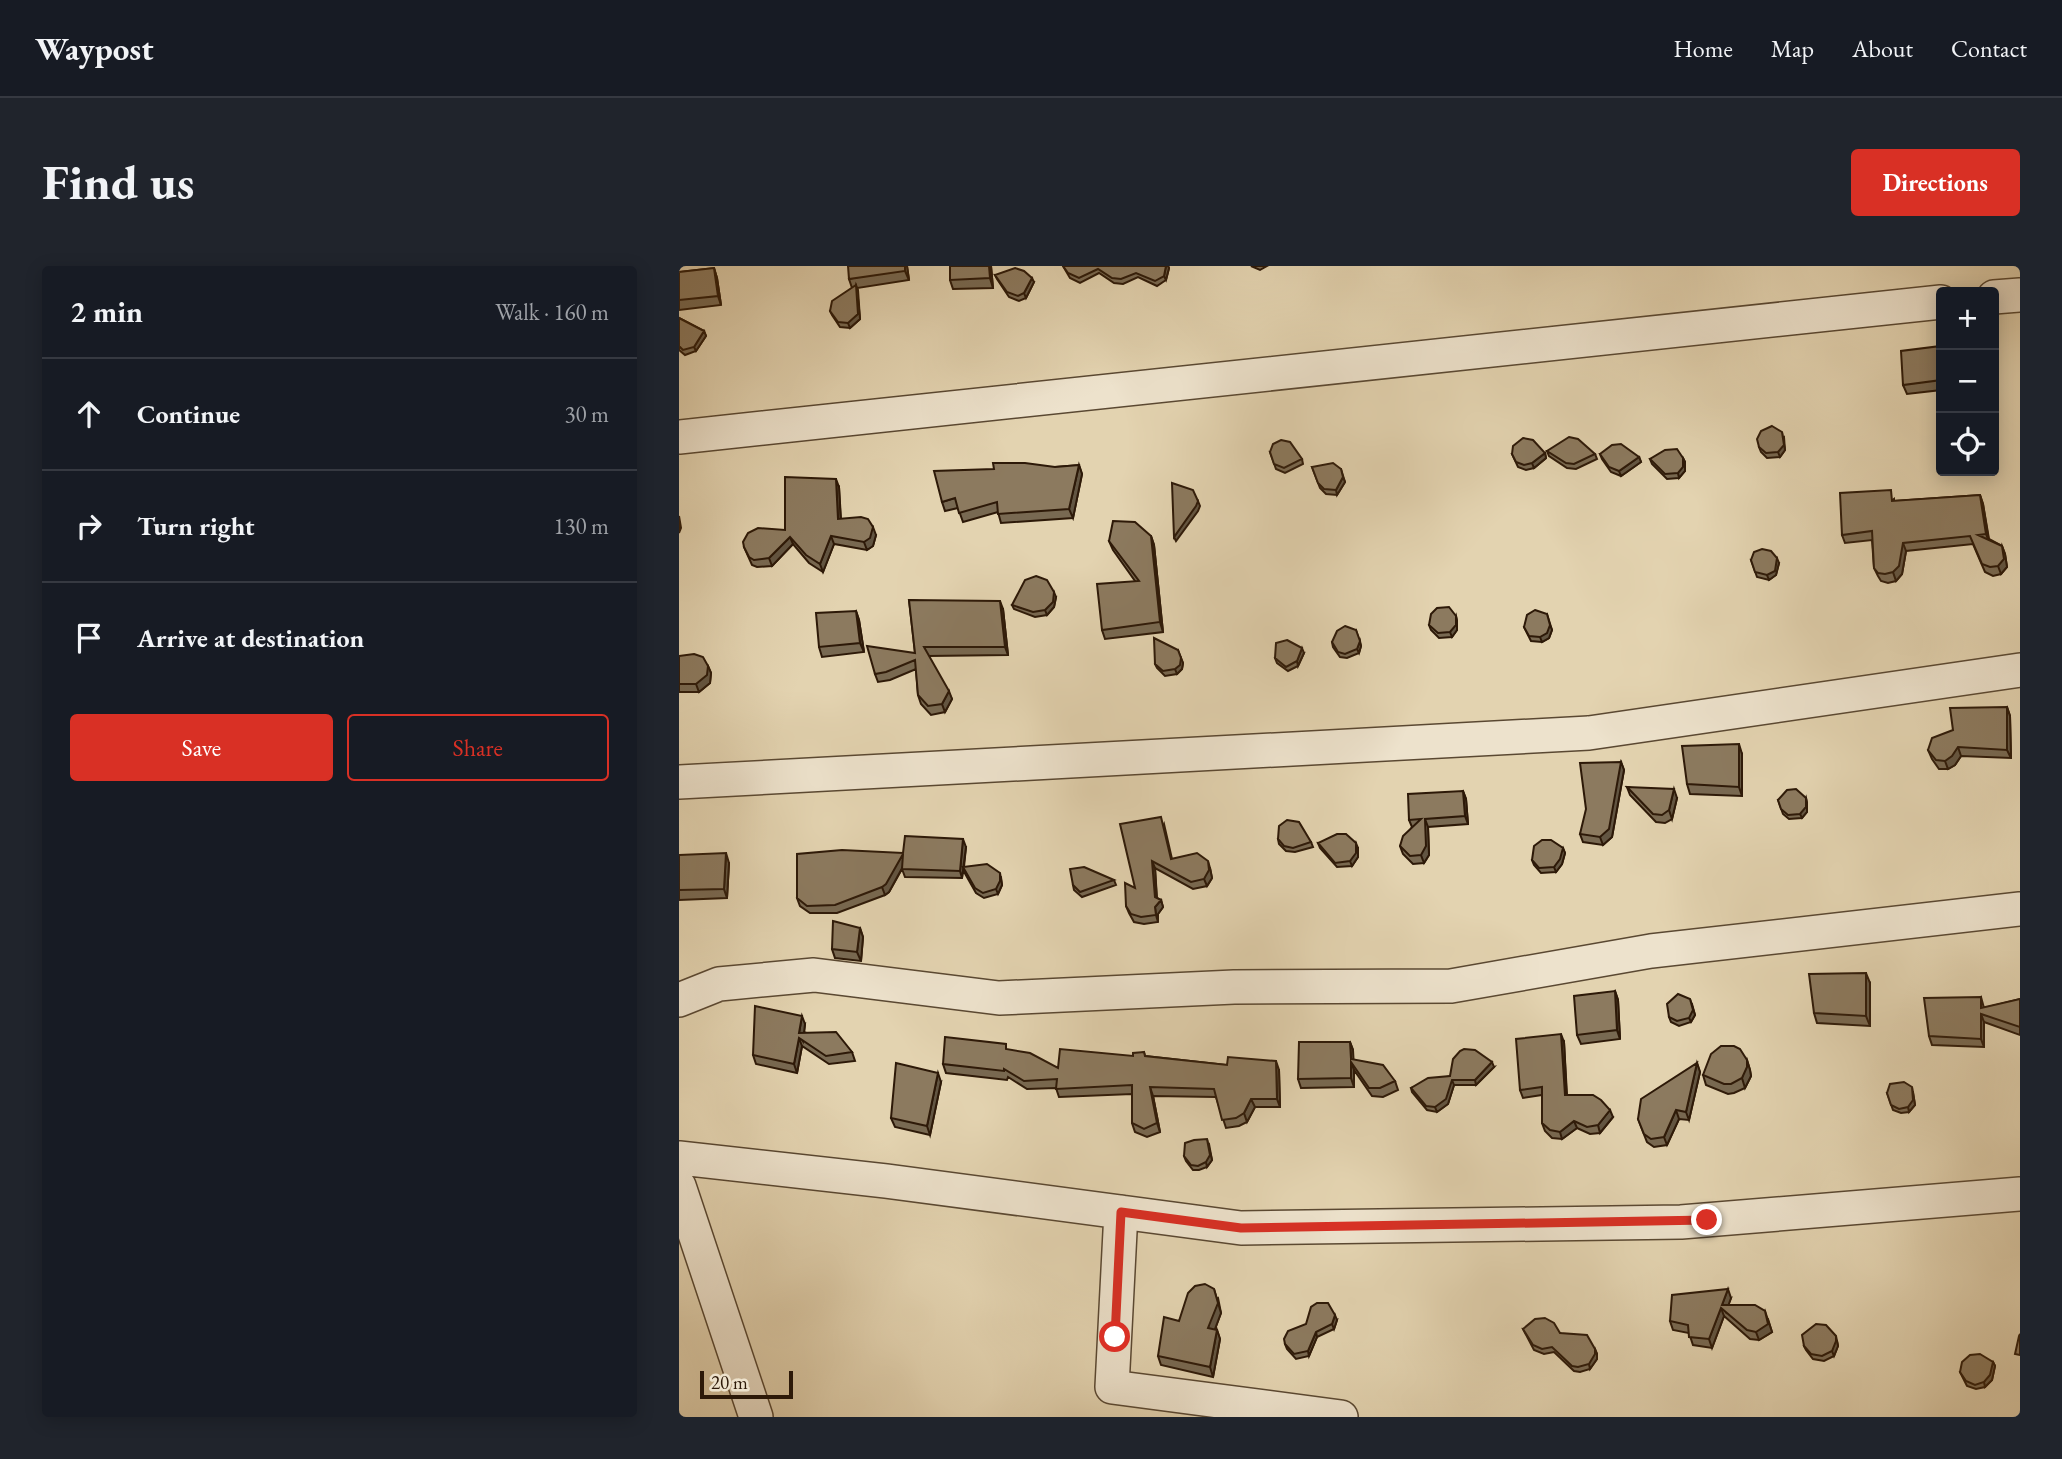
<!DOCTYPE html>
<html lang="en">
<head>
<meta charset="utf-8">
<style>
  body { margin:0; font-family:"EB Garamond",serif; background:#20242c; color:#f1f3f6 }
  .controls { position:absolute; right:21px; top:21px; display:grid; overflow:hidden; border-radius:7px; box-shadow:0 4px 18px #0003 }
  .controls button { width:63px; height:63px; display:grid; place-items:center; padding:0; border:0; border-bottom:2px solid #363941; background:#171b24; color:#f1f3f6; font:35px sans-serif }
  .scale { position:absolute; left:21px; bottom:18px; width:93px; box-sizing:border-box; padding-left:7px; border:4px solid #2d1908; border-top:0; font-size:19px; line-height:24px; white-space:nowrap; color:#2d1908; -webkit-text-stroke:5px #ede2cc; paint-order:stroke }
  .stop { position:absolute; width:21px; height:21px; margin:-16px; border:5px solid #d93025; border-radius:50%; background:#fff }
  .stop.end { background:#d93025; border-color:#fff; box-shadow:0 2px 7px #0008 }
  .list { margin:0; padding:0; list-style:none }
  h2 { display:flex; justify-content:space-between; align-items:center; height:91px; margin:0; padding:0 28px; font-size:30px }
  h2 small { font-size:23px; font-weight:400; color:#9ea1a6 }
  .list li { display:grid; grid-template-columns:46px 1fr auto; gap:21px; align-items:center; box-sizing:border-box; height:112px; padding:0 28px; border-top:2px solid #363941 }
  .list b { display:block; font-size:26px; white-space:nowrap }
  .list em { font-size:23px; font-style:normal; color:#9ea1a6 }
  .actions { display:flex; gap:14px; padding:21px 28px }
  .actions a { flex:1; padding:16px 0; border:2px solid #d93025; border-radius:7px; text-align:center; font-size:24px; color:#d93025 }
  .actions .main { background:#d93025; color:#fff }
  .icon { flex:none; width:38px; height:38px; fill:none; stroke:currentColor; stroke-width:2; stroke-linecap:round; stroke-linejoin:round }
  .map { position:relative; flex:none; width:1341px; height:1151px; overflow:hidden; border-radius:7px }
  header { display:flex; align-items:center; gap:42px; box-sizing:border-box; height:98px; padding:0 35px; background:#171b24; border-bottom:2px solid #363941 }
  header strong { font-size:33px }
  nav { display:flex; gap:38px; margin-inline-start:auto; font-size:24px }
  .intro { display:flex; align-items:center; justify-content:space-between; box-sizing:border-box; height:168px; padding:0 42px }
  h1 { margin:0; font-size:49px }
  .button { padding:18px 32px; border-radius:7px; background:#d93025; color:#fff; font-size:24px; font-weight:700 }
  main { display:flex; gap:42px; padding:0 42px }
  aside { flex:1; background:#171b24; border-radius:7px; box-shadow:0 4px 18px #0003 }
  .map>svg:first-child { display:block }
  .lines { fill:none; stroke-linecap:round; stroke-linejoin:round }
  .minor-casing { stroke:#5a4832; stroke-width:36 }
  .minor { stroke:#ede2cc; stroke-width:33 }
  .wall { fill:#786952; stroke:#2d1908; stroke-width:2 }
  .shaded-wall { fill:#625542; stroke:#2d1908; stroke-width:2 }
  .building { fill:#8c7a5f; stroke:#2d1908; stroke-width:2 }
  .route { stroke:#d93025; stroke-width:9 }
</style>
</head>
<body>
<header>
<strong>Waypost</strong>
<nav><a>Home</a><a>Map</a><a>About</a><a>Contact</a></nav>
</header>
<div class="intro"><h1>Find us</h1><a class="button">Directions</a></div>
<main>
<aside>
<h2>2 min<small>Walk · 160 m</small></h2>
<ul class="list">
<li><svg class="icon" aria-label="ahead" viewBox="0 0 24 24"><path d="M12 20V5M6 11l6-6 6 6"/></svg><div><b>Continue</b></div><em>30 m</em></li>
<li><svg class="icon" aria-label="right" viewBox="0 0 24 24"><path d="M7 20v-9h11M14 6l5 5-5 5"/></svg><div><b>Turn right</b></div><em>130 m</em></li>
<li><svg class="icon" aria-label="arrive" viewBox="0 0 24 24"><path d="M6 21V4h12l-3 4 3 4H6"/></svg><div><b>Arrive at destination</b></div></li>
</ul>
<div class="actions"><a class="main">Save</a><a>Share</a></div>
</aside>
<div class="map">
<svg width="1341" height="1151" viewBox="0 0 1341 1151">
  <rect width="100%" height="100%" fill="#e3d3b0"/>
  <filter id="stains"><feTurbulence type="fractalNoise" baseFrequency=".00286" numOctaves="4"/><feColorMatrix values="0 0 0 0 .2 0 0 0 0 .09 0 0 0 0 .02 0 0 0 .5 -.17"/></filter>
  <radialGradient id="worn" r=".72"><stop offset=".6" stop-color="#630" stop-opacity="0"/><stop offset="1" stop-color="#630" stop-opacity=".3"/></radialGradient>
  <g class="lines">
    <defs>
      <path id="minor" d="M1315 31 1341 29
        M0 171 1262 36
        M0 516 910 467 1341 404
        M0 734 40 718 135 709 320 732 555 721 772 720 972 685 1341 643
        M0 892 207 915 562 962 1002 956 1341 928
        M0 920 77 1151
        M442 946 433 1121 662 1151"/>
    </defs>
    <use href="#minor" class="minor-casing"/>
    <use href="#minor" class="minor"/>
  </g>
  <path class="wall" d="M228 0 230 14 178 22 181 53 171 62 161 61 153 49 151 45 173 22 170 13Z
    M271 0H312L314 22 274 23 271 14Z
    M384 0H489L490 2 487 14 478 20 459 11 444 18 435 17 420 7 401 17 391 12Z
    M572 0H588L581 4Z
    M35 2 38 12 42 39 0 44V6Z
    M316 9 355 16 347 32 340 35 330 31 318 13Z
    M0 52 25 65 27 70 17 85 6 89 0 84Z
    M1262 80V124L1228 128 1224 119Z
    M1105 171 1106 184 1101 191 1088 192 1082 186 1080 181Z
    M868 185 916 188 918 193 897 203 888 202 870 190Z
    M591 186 623 193 624 198 606 207 597 203Z
    M866 187 867 192 855 202 847 204 839 201 833 188Z
    M921 188 960 191 962 196 942 210 932 206 923 193Z
    M1004 192 1006 196V205L1000 212 988 213 973 198 971 193Z
    M400 199 403 208 394 252 322 257 319 246 284 256 279 242 266 245 263 236 376 201Z
    M633 201 662 203 666 216 658 229 647 228 641 222Z
    M160 221 162 253 197 269 194 280 188 284 155 278 144 306 130 297 114 278 93 300 78 301 73 299 65 281 106 264Z
    M1301 229 1304 238 1310 273 1323 280 1326 288 1328 301 1322 308 1314 310 1306 306 1294 278 1227 285 1223 308 1217 315 1209 317 1202 315 1199 310 1195 302 1193 274 1166 277 1163 269 1215 233V235Z
    M472 270 475 279 484 366 426 373 423 364 456 315 434 284 430 275Z
    M1072 294 1100 297 1097 309 1090 314 1078 311Z
    M377 331 375 341 368 349 356 351 335 343 333 339Z
    M230 334 324 343 329 389 249 390 273 433 266 446 252 449 242 438 239 429 237 403 211 414 199 416 196 408 236 387Z
    M177 345 180 354 185 386 143 391 140 381Z
    M868 348 873 364 870 372 863 376 852 375 845 361Z
    M777 350 778 355V364L773 371 760 372 752 364 750 359Z
    M677 364 682 380 680 387 668 392 661 391 654 381 653 376Z
    M499 384 504 397 503 403 498 408 486 410 478 402 476 398Z
    M625 387 619 400 609 405 598 397 596 392Z
    M0 390 29 400 32 407 31 417 20 426H0Z
    M1328 441 1331 450 1332 492 1282 490 1276 499 1269 503H1260L1253 493 1249 484Z
    M1063 488V530L1011 528 1008 518Z
    M942 496 945 504 933 571 924 579 904 576 901 568Z
    M948 521 998 532 993 553 986 557 977 556 951 529Z
    M784 525 787 533 789 558 749 561 750 589 745 597 734 598 724 588 721 580 733 561 730 554Z
    M1127 532 1128 537V546L1123 552 1110 553 1104 548 1099 534Z
    M485 558 493 593 531 602 533 612 528 620 514 623 476 602 478 632 482 634 484 641 479 648V656L465 658 455 656 450 647 447 640 456 622Z
    M599 573 632 576 634 581 616 586 607 585 600 578Z
    M639 577 679 582V591L673 600 658 601 641 582Z
    M287 581 285 601 322 611 323 619 319 628 305 632 297 627 284 604 283 612 226 611 223 603 210 626 206 629 158 647H131L121 640 118 632 224 587Z
    M884 582 886 587 883 598 877 606 862 607 855 599 853 594Z
    M0 589 50 597 48 632 0 634Z
    M435 614 437 619 403 631 395 624 394 619Z
    M181 662 184 671 182 695 156 692 153 683Z
    M1191 717V760L1138 757 1135 747Z
    M936 725 939 734 941 773 902 778 898 769Z
    M1302 731 1305 742 1341 733V769L1305 756V781L1253 779 1250 770Z
    M1013 738 1016 749 1012 756 1000 760 992 756 990 751Z
    M126 758 125 766 173 786 176 795 150 798 123 780 118 807 77 798 74 789Z
    M671 776 674 784V794L716 815 719 824 704 831 693 830 675 804V821L622 822 619 813Z
    M885 776 888 829 934 851 921 867 911 868 898 862 883 873 873 872 866 865 863 857V829L844 832 841 824Z
    M329 784 379 802 454 790 465 786 466 790 548 799 600 804 601 841H576L568 856 560 860 547 862 537 831 474 830 481 866 468 871 456 866 453 857V828L380 831 377 822 348 823 329 811 328 814 267 807 264 798Z
    M1068 794 1071 804 1072 810 1066 822 1055 827 1049 828 1027 819 1024 809Z
    M1018 797 1021 806 1010 854 1000 853 988 879 975 881 968 876 959 853Z
    M815 801 797 819H775L769 838 758 846 748 844 733 826 732 822 771 810Z
    M262 816 251 869 216 861 212 852Z
    M1234 826 1236 839 1230 846 1222 847 1214 844 1208 827Z
    M530 878 533 894 528 901 520 904H514L507 895 505 890Z
    M539 1032 542 1047 536 1063 538 1064 541 1073 534 1111 482 1099 479 1090 500 1055Z
    M1052 1032 1049 1039 1089 1053 1093 1066 1080 1074 1071 1073 1045 1050 1033 1082 1014 1079 1010 1067 994 1064 991 1055Z
    M658 1054 655 1063 638 1071 630 1090 617 1093 608 1083 606 1078Z
    M844 1063 881 1067 916 1083 918 1088V1093L911 1103 901 1106 895 1105 875 1086 865 1088 855 1084Z
    M1158 1075 1159 1080 1155 1090 1145 1095 1134 1093 1127 1084 1125 1080Z
    M1314 1096 1316 1100 1313 1114 1306 1121 1297 1123 1288 1120 1281 1106Z"/>
  <path class="shaded-wall" d="M226 0H228L230 14 226 5Z
    M310 0H312L314 22 311 12Z
    M487 0H489L490 2 487 14 485 10Z
    M35 2 38 12 42 39 39 30Z
    M353 12 355 16 347 32 345 27Z
    M177 19 179 24 181 53 171 62 169 57Z
    M25 65 27 70 17 85 15 81Z
    M1103 166 1106 184 1101 191 1099 186Z
    M866 187 867 192 855 202 853 197Z
    M960 191 962 196 942 210 940 205Z
    M1004 192 1006 196V205L1000 212 999 207Z
    M400 199 403 208 394 252 390 243Z
    M664 211 666 216 658 229 657 224Z
    M157 213 160 221 162 261 159 253Z
    M1301 229 1304 238 1310 276 1307 268Z
    M519 235 521 240 519 245 497 275 495 271Z
    M0 250 2 262 0 267Z
    M194 261 197 269 194 280 188 284 185 276Z
    M152 270 155 278 144 306 141 298Z
    M472 270 475 279 484 366 481 356Z
    M111 271 114 278 93 300 90 292Z
    M1224 277 1227 285 1223 308 1217 315 1214 306Z
    M1323 280 1326 288 1328 301 1322 308 1319 300Z
    M1098 292 1100 297 1097 309 1090 314 1088 309Z
    M375 326 377 331 375 341 368 349 366 344Z
    M321 335 324 343 329 389 326 381Z
    M177 345 180 354 185 386 181 377Z
    M777 350 778 355V364L773 371 771 366Z
    M871 359 873 364 870 372 863 376 861 371Z
    M681 375 682 380 680 387 678 383Z
    M623 382 625 387 619 400 618 395Z
    M502 392 504 397 503 403 498 408 496 403Z
    M29 400 32 407 31 417 20 426 17 418Z
    M270 425 273 433 266 446 263 438Z
    M1328 441 1331 450 1332 492 1328 484Z
    M1060 478 1063 488V530L1060 521Z
    M1279 481 1282 490 1276 499 1269 503 1266 495Z
    M942 496 945 504 933 571 924 579 921 571Z
    M995 523 998 532 993 553 990 544Z
    M784 525 787 533 789 558 786 550Z
    M1127 532 1128 537V546L1123 552 1121 548Z
    M746 553 749 561 750 589 745 597 742 589Z
    M284 573 287 581 283 612 281 605Z
    M677 577 679 582V591L673 600 671 595Z
    M884 582 886 587 883 598 877 606 875 601Z
    M47 587 50 597 48 632 45 623Z
    M224 588 227 595 210 626 206 629 203 621Z
    M473 595 476 602 478 638 476 631Z
    M529 595 531 602 533 612 528 620 525 613Z
    M321 607 323 619 319 628 317 623Z
    M482 634 484 641 479 648V656L477 649 476 641Z
    M181 662 184 671 182 695 178 686Z
    M1187 707 1191 717V760L1187 750Z
    M936 725 939 734 941 773 938 764Z
    M1011 733 1016 749 1012 756 1010 752Z
    M1302 748 1305 756V781L1302 773Z
    M123 750 126 758 124 775 120 767Z
    M882 768 885 776 888 837 886 829Z
    M120 772 123 780 118 807 115 798Z
    M671 776 674 784 675 802 672 793Z
    M1068 794 1071 804 1072 810 1066 822 1063 812Z
    M597 795 600 804 601 841 598 833Z
    M672 796 675 804V821L672 812Z
    M813 796 815 801 797 819 796 814Z
    M1018 797 1021 806 1010 854 1007 846Z
    M259 807 262 816 251 869 248 860Z
    M773 814 775 819 769 838 758 846 756 841Z
    M471 821 474 830 481 866 478 857Z
    M1233 821 1236 839 1230 846 1229 841Z
    M572 833 576 841 568 856 565 847Z
    M931 844 934 851 921 867 919 859Z
    M997 844 1000 853 988 879 985 871Z
    M895 855 898 862 883 873 881 866Z
    M528 873 533 894 528 901 527 896Z
    M535 1023 542 1047 533 1071 529 1062Z
    M1049 1023 1052 1032 1047 1046 1043 1039Z
    M1042 1042 1045 1050 1033 1082 1030 1073Z
    M1086 1045 1093 1066 1080 1074 1077 1066Z
    M656 1049 658 1054 655 1063 653 1058Z
    M538 1064 541 1073 534 1111 531 1101Z
    M637 1066 638 1071 630 1090 629 1085Z
    M1157 1070 1159 1080 1155 1090 1153 1085Z
    M916 1083 918 1088V1093L911 1103 910 1098Z
    M1314 1096 1316 1100 1313 1114 1306 1121 1305 1116Z"/>
  <path class="building" d="M169 0H226V5L170 13Z
    M271 0H310L311 12 271 14Z
    M384 0H487L485 10 476 15 457 7 442 13 433 12 419 3 400 12 389 7Z
    M35 2 39 30 0 34V6Z
    M336 2 345 5 353 12 345 27 339 30 328 26 316 9Z
    M177 19 179 48 169 57 159 56 151 45 153 35Z
    M0 52 25 65 15 81 4 84 0 80Z
    M1262 80V114L1224 119 1222 85Z
    M1093 160 1103 166 1105 179 1099 186 1087 187 1080 181 1078 173 1082 165Z
    M890 171 899 173 916 188 895 198 887 197 868 185Z
    M844 172 854 174 866 187 853 197 845 199 837 196 833 188 834 180Z
    M602 174 611 176 623 193 605 202 595 198 591 186 594 178Z
    M942 178 960 191 940 205 930 201 921 188 933 179Z
    M998 183 1004 192V201L999 207 986 208 971 193 986 184Z
    M314 197H346L376 201 400 199 390 243 319 248 318 236 280 247 276 232 263 236 255 205 315 203Z
    M654 197 662 203 664 211 657 224 645 223 639 217 633 201Z
    M106 211 157 213 159 253 182 251 189 253 194 261 191 272 185 276 152 270 141 298 127 289 111 271 90 292 75 294 70 291 65 281 64 276 69 267 79 262 106 264Z
    M493 217 514 224 519 235 517 240 495 271Z
    M1212 224 1213 235 1301 229 1307 268 1299 269 1323 280 1325 293 1319 300 1311 301 1303 298 1291 270 1224 277 1220 300 1214 306 1206 308 1199 307 1195 302 1193 265 1163 269 1161 227Z
    M434 255 456 256 472 270 481 356 423 364 418 318 460 315 430 275Z
    M1083 283 1092 285 1098 292 1096 305 1088 309 1076 306 1072 294 1075 286Z
    M357 310 368 314 375 326 374 336 366 344 354 346 333 339 346 314Z
    M230 334 321 335 326 381H245L270 425 263 438 249 440 239 429 236 394 207 406 196 408 188 380 236 387Z
    M770 341 777 350V359L771 366 759 367 750 359 752 348 758 342Z
    M856 344 868 348 871 359 868 367 861 371 850 370 845 361 848 349Z
    M177 345 181 377 140 381 137 347Z
    M666 360 677 364 681 375 678 383 666 388 659 386 653 376 658 365Z
    M475 372 499 384 502 392 501 399 496 403 484 405 476 398Z
    M608 374 623 382 618 395 607 401 596 392 597 377Z
    M15 388 24 391 29 400 28 409 17 418H0V390Z
    M1328 441V484L1279 481 1273 490 1266 495 1257 494 1249 484 1253 472 1274 464 1271 442Z
    M1060 478V521L1008 518 1003 480Z
    M942 496 930 563 921 571 901 568 907 543 901 497Z
    M948 521 995 523 990 544 983 549 974 548Z
    M1117 523 1127 532V541L1121 548 1109 549 1102 543 1099 534 1108 524Z
    M784 525 786 550 746 553 747 580 742 589 731 590 721 580 724 570 742 553 730 554 729 528Z
    M482 551 492 593 518 587 529 595 530 604 525 613 512 616 473 595 476 631 482 634 476 641 477 649 462 651 452 648 447 640 446 617 456 622 441 558Z
    M608 554 620 556 632 576 614 582 605 580 599 573 600 560Z
    M658 568H667L677 577V587L671 595 656 597 639 577Z
    M226 570 284 573 281 605 223 603 224 588 207 618 203 621 156 639 128 640 118 632V588L163 584 224 587Z
    M863 574H872L884 582 881 593 875 601 860 602 853 594 855 580Z
    M47 587 45 623 0 624V589Z
    M308 598 321 607V615L317 623 304 627 296 622 284 601Z
    M405 601 435 614 401 626 394 619 391 603Z
    M154 655 181 662 178 686 153 683Z
    M1187 707V750L1135 747 1130 708Z
    M936 725 938 764 898 769 895 730Z
    M999 728 1011 733 1014 744 1010 752 998 755 990 751 988 738Z
    M1302 731V742L1341 733V761L1302 748V773L1250 770 1245 732Z
    M76 740 123 750 120 767 157 766 173 786 147 790 120 772 115 798 74 789Z
    M882 768 886 829H914L922 834 931 844 919 859 908 861 895 855 881 866 871 864 863 857V821L841 824 837 773Z
    M266 771 327 778V783L351 787 379 802 381 783 454 790V787L465 786 466 790 548 799 549 791 597 795 598 833H572L565 847 557 852 543 854 535 823 471 821 478 857 465 863 453 857V819L377 823 378 813 345 815 325 803V805L264 798Z
    M620 776H671L672 793 704 799 716 815 701 822H690L672 796V812L619 813Z
    M1042 780H1055L1061 783 1068 794V801L1063 812 1052 818H1045L1024 809 1032 788Z
    M785 783 796 784 813 796 796 814H773L767 833 756 841 747 840 732 822 749 812 771 810 774 793 781 785Z
    M217 797 259 807 248 860 212 852Z
    M1018 797 1007 846 997 844 985 871 972 873 965 868 959 853 962 833Z
    M1225 816 1233 821 1234 834 1229 841 1220 843 1212 839 1208 827 1211 818Z
    M528 873 531 889 527 896 519 900 512 899 505 890 506 877 515 874Z
    M526 1018 535 1023 539 1037 529 1062 538 1064 531 1101 479 1090 485 1051 500 1055 509 1027 516 1020Z
    M1049 1023 1043 1039H1076L1086 1045 1089 1058 1077 1066 1068 1064 1042 1042 1030 1073 1010 1071 1009 1059 991 1055 993 1029Z
    M638 1037H649L656 1049 653 1058 637 1066 629 1085 615 1088 606 1078 605 1073 609 1065 627 1058 632 1041Z
    M866 1052 875 1057 881 1067 908 1069 916 1083V1088L910 1098 899 1101 893 1100 873 1081 863 1083 854 1079 844 1063 856 1053Z
    M1137 1058 1147 1059 1157 1070V1075L1153 1085 1143 1090 1132 1088 1125 1080 1123 1069Z
    M1341 1068V1089L1336 1088 1340 1070Z
    M1301 1088 1314 1096 1311 1109 1305 1116 1296 1119 1287 1115 1281 1106 1283 1096 1291 1089Z"/>
  <g class="lines">
    <path class="route" d="M436 1071 442 946 562 962 1028 954"/>
  </g>
  <rect width="100%" height="100%" filter="url(#stains)"/>
  <rect width="100%" height="100%" fill="url(#worn)"/>
</svg>
<div class="controls">
<button>+</button>
<button>−</button>
<button><svg class="icon" aria-label="locate" viewBox="0 0 24 24"><circle cx="12" cy="12" r="6"/><path d="M12 2v4M12 18v4M2 12h4M18 12h4"/></svg></button>
</div>
<div class="scale">20 m</div>
<div class="stop" style="left:436px;top:1071px"></div>
<div class="stop end" style="left:1028px;top:954px"></div>
</div>
</main>
</body>
</html>
